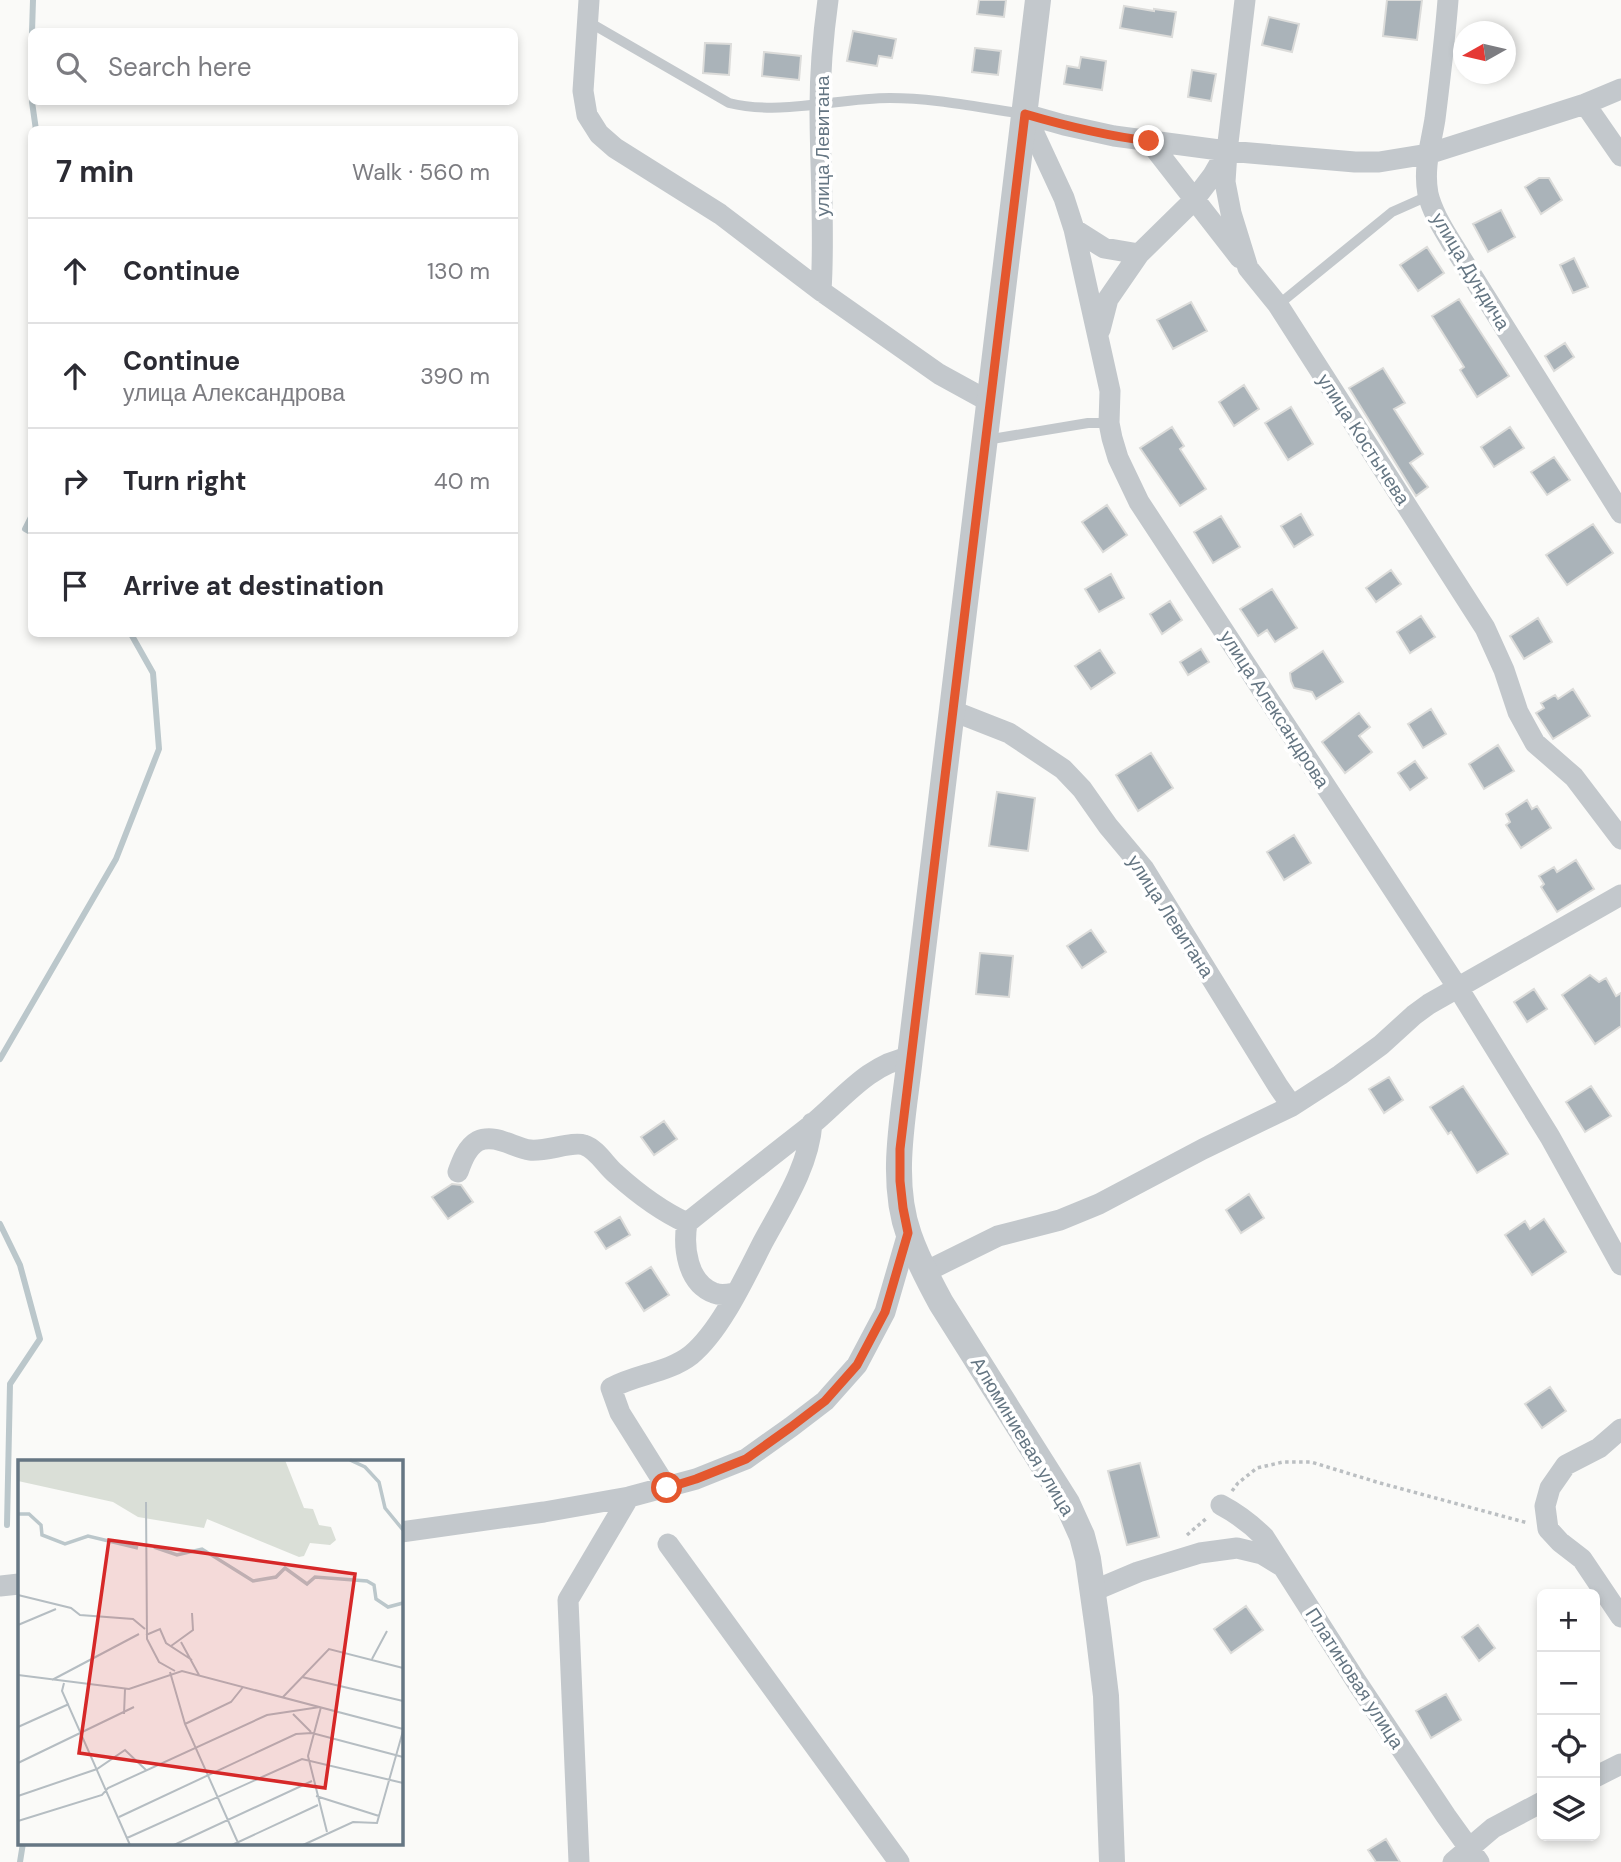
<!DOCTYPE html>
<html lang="en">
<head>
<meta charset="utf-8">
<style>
  body { margin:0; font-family:"DM Sans",sans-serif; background:#f2f2f3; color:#2b2b33 }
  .controls { position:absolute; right:21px; bottom:21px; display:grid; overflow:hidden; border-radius:10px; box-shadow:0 4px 10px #0003 }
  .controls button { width:63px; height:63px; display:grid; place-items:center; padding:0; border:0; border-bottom:2px solid #e1e1e2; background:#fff; color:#2b2b33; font:35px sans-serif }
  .compass { position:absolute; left:1453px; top:21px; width:63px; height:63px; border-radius:50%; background:#fff; box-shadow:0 4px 10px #0003; rotate:262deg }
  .stop { position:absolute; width:21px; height:21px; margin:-16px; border:5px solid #e4572e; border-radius:50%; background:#fff }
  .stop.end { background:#e4572e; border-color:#fff; box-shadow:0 2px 7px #0008 }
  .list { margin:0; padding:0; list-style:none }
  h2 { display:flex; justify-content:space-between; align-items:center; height:91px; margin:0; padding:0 28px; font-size:30px }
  h2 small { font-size:23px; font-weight:400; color:#7c7c81 }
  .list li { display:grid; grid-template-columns:46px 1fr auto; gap:21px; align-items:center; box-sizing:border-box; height:105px; padding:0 28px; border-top:2px solid #e1e1e2 }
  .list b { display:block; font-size:26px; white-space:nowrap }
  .list p { margin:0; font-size:23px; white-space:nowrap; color:#7c7c81 }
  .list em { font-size:23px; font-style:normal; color:#7c7c81 }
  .icon { flex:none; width:38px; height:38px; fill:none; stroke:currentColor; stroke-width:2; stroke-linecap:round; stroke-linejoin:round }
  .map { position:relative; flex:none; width:1621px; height:1862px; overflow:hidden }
  .search { position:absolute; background:#fff; box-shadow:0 4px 10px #0003; left:28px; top:28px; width:490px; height:77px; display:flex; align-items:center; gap:18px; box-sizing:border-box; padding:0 24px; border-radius:10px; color:#7c7c81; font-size:26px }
  .panel { position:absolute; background:#fff; box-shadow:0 4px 10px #0003; left:28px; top:126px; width:490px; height:511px; border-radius:10px }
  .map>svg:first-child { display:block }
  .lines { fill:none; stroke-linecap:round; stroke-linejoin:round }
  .stream { stroke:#bbc7cb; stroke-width:6 }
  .building { fill:#aab3b9; stroke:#dcdcda; stroke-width:2 }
  .path { stroke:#bbbfc2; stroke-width:3.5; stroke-dasharray:3.5 3.5; stroke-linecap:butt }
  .service { stroke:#c3c8cc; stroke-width:10 }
  .minor { stroke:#c3c8cc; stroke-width:21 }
  .tertiary { stroke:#c3c8cc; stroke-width:26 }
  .route { stroke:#e4572e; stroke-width:9 }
  .labels { text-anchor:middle; stroke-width:7; stroke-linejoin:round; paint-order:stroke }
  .street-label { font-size:19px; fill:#657683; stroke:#fff }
  .inset-river { fill:none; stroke:#bbc7cb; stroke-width:3.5 }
  .inset-road { fill:none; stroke:#b5bdc2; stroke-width:2 }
  .view { fill:#d62828; fill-opacity:0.15; stroke:#d62828; stroke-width:3.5 }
  .inset-edge { fill:none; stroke:#657683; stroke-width:3.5 }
</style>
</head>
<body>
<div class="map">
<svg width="1621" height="1862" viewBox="0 0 1621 1862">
  <rect width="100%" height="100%" fill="#fafaf8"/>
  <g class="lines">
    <path class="stream" d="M32 32 33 0
      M32 57V96
      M32 102 36 130
      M32 515 25 529 32 533
      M0 1059 116 859 159 749 153 673 131 634
      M0 1224 20 1265 40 1339 10 1384 7 1525
      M20 1862 23 1843"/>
  </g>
  <path class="building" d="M979 0H1006L1004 17 977 14Z
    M1387 0H1422L1417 40 1383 36Z
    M1124 6 1154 11V9L1176 12 1172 37 1120 28Z
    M1269 17 1299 24 1292 52 1262 45Z
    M853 31 896 39 892 58 879 56 877 66 847 61Z
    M705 43 731 44 729 75 703 73Z
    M975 48 1001 51 998 75 972 72Z
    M764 52 801 56 799 80 762 76Z
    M1081 57 1106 61 1102 90 1064 84 1067 66 1079 68Z
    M1192 70 1216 74 1211 101 1188 97Z
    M1539 178H1549L1562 200 1541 214 1525 187Z
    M1501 210 1515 237 1488 252 1473 224Z
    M1427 247 1444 273 1418 291 1400 265Z
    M1574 258 1588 287 1573 293 1560 265Z
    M1459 299 1509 376 1477 397 1460 370 1464 367 1432 316Z
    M1191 302 1207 331 1173 349 1157 320Z
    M1565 343 1574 357 1554 371 1545 356Z
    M1383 368 1405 403 1394 409 1423 454 1410 463 1428 487 1416 496 1349 388Z
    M1244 385 1259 409 1234 426 1219 402Z
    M1291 407 1313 444 1288 460 1265 423Z
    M1172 427 1184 446 1180 449 1206 489 1180 506 1140 448Z
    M1510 427 1524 448 1494 467 1481 447Z
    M1554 457 1570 480 1547 495 1531 472Z
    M1107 505 1127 535 1103 552 1082 522Z
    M1301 514 1313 535 1294 547 1281 526Z
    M1221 516 1240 547 1213 563 1194 532Z
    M1593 524 1613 553 1567 585 1546 555Z
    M1391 570 1401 584 1376 602 1366 588Z
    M1111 574 1124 598 1099 612 1085 589Z
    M1272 589 1297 628 1275 642 1267 630 1258 636 1240 609Z
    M1170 601 1182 620 1162 634 1150 614Z
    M1421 616 1435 637 1410 653 1397 632Z
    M1538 618 1552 642 1524 659 1510 636Z
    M1201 649 1209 662 1188 675 1180 662Z
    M1100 650 1115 673 1091 689 1075 666Z
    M1323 651 1343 682 1316 699 1312 692 1294 688 1291 681 1290 673Z
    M1573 689 1590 716 1553 739 1536 713 1544 708 1541 703 1555 695 1558 699Z
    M1431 709 1446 734 1423 748 1408 724Z
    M1359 713 1370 727 1359 736 1372 752 1345 773 1322 742Z
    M1498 745 1514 771 1484 789 1469 764Z
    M1151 753 1173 788 1138 811 1116 775Z
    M1415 761 1427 778 1410 790 1398 773Z
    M997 792 1035 798 1028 851 989 846Z
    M1527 800 1532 809 1537 806 1551 828 1521 848 1506 825 1510 822 1506 814Z
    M1294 835 1311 863 1284 880 1267 852Z
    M1576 860 1594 889 1557 912 1541 887 1544 884 1539 876 1554 867 1557 872Z
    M1091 930 1106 952 1082 968 1067 946Z
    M980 953 1013 956 1009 997 976 994Z
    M1590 975 1599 982 1606 978 1616 996 1621 993V1026L1595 1044 1562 995Z
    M1534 989 1547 1009 1527 1022 1514 1002Z
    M1389 1077 1403 1100 1384 1113 1369 1089Z
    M1463 1086 1508 1154 1477 1173 1451 1132 1448 1134 1430 1107Z
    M1591 1086 1611 1116 1585 1132 1566 1102Z
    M664 1121 677 1139 654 1155 641 1137Z
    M452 1184 461 1185 473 1202 448 1219 432 1197Z
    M1249 1194 1264 1218 1241 1233 1226 1210Z
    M620 1217 630 1235 606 1249 595 1232Z
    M1544 1219 1566 1252 1532 1275 1505 1235 1525 1221 1530 1229Z
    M651 1267 669 1295 644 1311 626 1283Z
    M1550 1387 1566 1411 1542 1428 1525 1404Z
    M1140 1463 1159 1537 1127 1545 1108 1471Z
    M1246 1606 1263 1630 1231 1653 1214 1629Z
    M1478 1625 1495 1648 1479 1661 1462 1637Z
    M1446 1694 1461 1720 1431 1738 1416 1711Z
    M1386 1839 1400 1862H1376L1368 1850Z"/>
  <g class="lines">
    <path class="path" d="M1232 1491 1238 1483 1257 1468 1283 1462H1311L1380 1483 1528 1523
      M1187 1535 1208 1517"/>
    <path class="service" d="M587 21 729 103C782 116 837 98 890 98 935 98 981 108 1025 114
      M1278 305 1392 212 1428 196
      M986 440 1088 423H1109"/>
    <path class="minor" d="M589 0 583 91 587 115 599 134 615 148 720 214 821 291 939 374 990 402
      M1245 0 1227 151 1225 182 1231 213 1248 268 1278 305 1485 628 1504 670 1518 712 1535 743 1574 777 1621 839
      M1448 0C1445 39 1440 79 1435 119 1431 144 1423 168 1428 194 1432 211 1442 227 1451 242L1621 513
      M1585 104 1621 156
      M1025 114 1064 198 1074 229 1110 391 1109 423 1112 438 1118 458 1139 502 1458 988 1550 1137 1621 1265
      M1025 114 1064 125 1114 136 1227 151 1355 162H1379L1428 154 1585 104 1621 89
      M1149 141 1240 258
      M1074 229 1104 248 1139 254
      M821 291C825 230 820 169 820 108 820 72 823 36 828 0
      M1100 330 1108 299 1139 254 1194 200 1213 175 1224 156
      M953 711 1009 733 1063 769 1082 789 1108 826 1144 869 1278 1086 1292 1106
      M458 1172C462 1161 467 1147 478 1141 495 1133 514 1148 530 1150 545 1152 573 1141 584 1145 597 1149 606 1166 616 1174 637 1193 661 1211 687 1223
      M925 1272 998 1236 1060 1220 1099 1204 1203 1149 1292 1106 1340 1075 1381 1045 1414 1015 1429 1004 1621 895
      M736 1293C729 1294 721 1296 714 1293 687 1283 683 1247 687 1223 728 1190 769 1158 810 1126 842 1100 868 1064 910 1057
      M1621 1429 1599 1448 1566 1465 1550 1488 1545 1506 1548 1529 1560 1542 1582 1559 1621 1617
      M667 1488 620 1413 611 1388C636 1374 668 1373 691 1355 721 1330 745 1277 763 1242 783 1205 809 1166 812 1123
      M1221 1505C1238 1514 1251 1524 1264 1537L1356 1681 1446 1816 1479 1862
      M401 1532 544 1512 629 1497 696 1479 746 1459 791 1427 825 1401 857 1365 885 1312 908 1233
      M668 1544 899 1862
      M0 1586 19 1584
      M1093 1591 1138 1572 1200 1553 1237 1548 1262 1554 1280 1565
      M1595 1777 1621 1764
      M579 1862 568 1600 629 1497
      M1453 1862 1493 1828 1542 1802"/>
    <path class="tertiary" d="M1038 0 910 1057C904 1114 889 1179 909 1235 917 1258 929 1281 941 1303L1067 1503 1082 1536 1088 1559 1098 1630 1106 1696 1112 1862"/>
  </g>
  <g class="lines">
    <path class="route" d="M667 1488 696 1479 746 1459 791 1427 825 1401 857 1365 885 1312 908 1233 903 1208 900 1181V1149L1025 114C1066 126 1107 136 1149 141"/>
  </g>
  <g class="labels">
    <g class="street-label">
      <text transform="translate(822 146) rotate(-90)" y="7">улица Левитана</text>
      <text transform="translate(1471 271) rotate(59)" y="7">улица Дундича</text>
      <text transform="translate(1364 439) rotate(57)" y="7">улица Костычева</text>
      <text transform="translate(1275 709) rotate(57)" y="7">улица Александрова</text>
      <text transform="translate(1171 916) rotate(57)" y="7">улица Левитана</text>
      <text transform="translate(1023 1436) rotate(59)" y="7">Алюминиевая улица</text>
      <text transform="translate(1355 1678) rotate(57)" y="7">Платиновая улица</text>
    </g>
  </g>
  <g transform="translate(18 1460)">
    <rect width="385" height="385" fill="#fafaf8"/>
    <path d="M0 0H267L286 48 295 49 301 65 313 67 318 80 312 85 292 83 286 96 281 97 189 59 186 68 120 57 95 42 0 21Z" fill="#dadfd7"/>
    <path class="inset-river" d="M332 0 347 7 361 22 367 48 385 70M0 54H11L23 65 24 75 47 84 70 76 120 88M136 87 159 95 184 89 235 121 258 117 267 108 289 124 297 117 349 121 356 125 358 139 370 147 385 143"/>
    <path class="inset-road" d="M128 42 129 179 141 202 157 211M0 135 53 148 62 155 115 159 127 169M0 165 38 149M128 175 142 169 148 183 174 200M163 182 181 215M153 186 175 170 174 153M354 199 369 171M152 212 167 264 221 385M0 215 111 229 164 211 385 269M284 217 385 241M34 220 121 174M46 223 44 231 112 385M265 237 311 189 385 208M303 247 290 296 309 372M106 254 107 229M275 254 293 272M167 264 213 242 225 227M0 267 51 244M0 303 116 247M0 336 79 309 107 290 128 310M298 336 361 356M101 357 278 274 294 273 385 297M0 361 84 335 90 328 249 255 302 247M109 378 284 299 385 323M156 385 294 321M214 385 300 345M285 385 335 362 359 363 385 271"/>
    <path class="view" d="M91 80 337 114 307 328 61 293Z"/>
    <rect width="385" height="385" class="inset-edge"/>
  </g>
</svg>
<div class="controls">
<button>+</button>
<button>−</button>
<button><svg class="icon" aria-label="locate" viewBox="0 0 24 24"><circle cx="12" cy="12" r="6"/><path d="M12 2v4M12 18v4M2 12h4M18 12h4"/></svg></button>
<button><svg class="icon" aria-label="layers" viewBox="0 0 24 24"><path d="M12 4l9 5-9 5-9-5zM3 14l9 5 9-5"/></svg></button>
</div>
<svg class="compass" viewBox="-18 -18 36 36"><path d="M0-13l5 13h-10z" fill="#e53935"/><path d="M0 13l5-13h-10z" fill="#7c7c81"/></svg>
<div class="stop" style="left:667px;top:1488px"></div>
<div class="stop end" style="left:1149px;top:141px"></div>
<div class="search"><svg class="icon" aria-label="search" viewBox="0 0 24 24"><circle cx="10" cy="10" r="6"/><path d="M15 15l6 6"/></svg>Search here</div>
<section class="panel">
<h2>7 min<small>Walk · 560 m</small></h2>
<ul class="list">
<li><svg class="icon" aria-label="ahead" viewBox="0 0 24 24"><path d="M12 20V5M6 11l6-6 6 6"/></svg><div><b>Continue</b></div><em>130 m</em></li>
<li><svg class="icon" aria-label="ahead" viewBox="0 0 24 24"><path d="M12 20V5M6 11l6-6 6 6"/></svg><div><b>Continue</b><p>улица Александрова</p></div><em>390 m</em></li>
<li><svg class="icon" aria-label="right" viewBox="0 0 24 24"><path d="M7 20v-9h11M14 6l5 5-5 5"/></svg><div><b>Turn right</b></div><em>40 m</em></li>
<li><svg class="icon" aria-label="arrive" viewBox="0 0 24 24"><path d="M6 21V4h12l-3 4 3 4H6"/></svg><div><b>Arrive at destination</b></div></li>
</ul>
</section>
</div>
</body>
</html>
